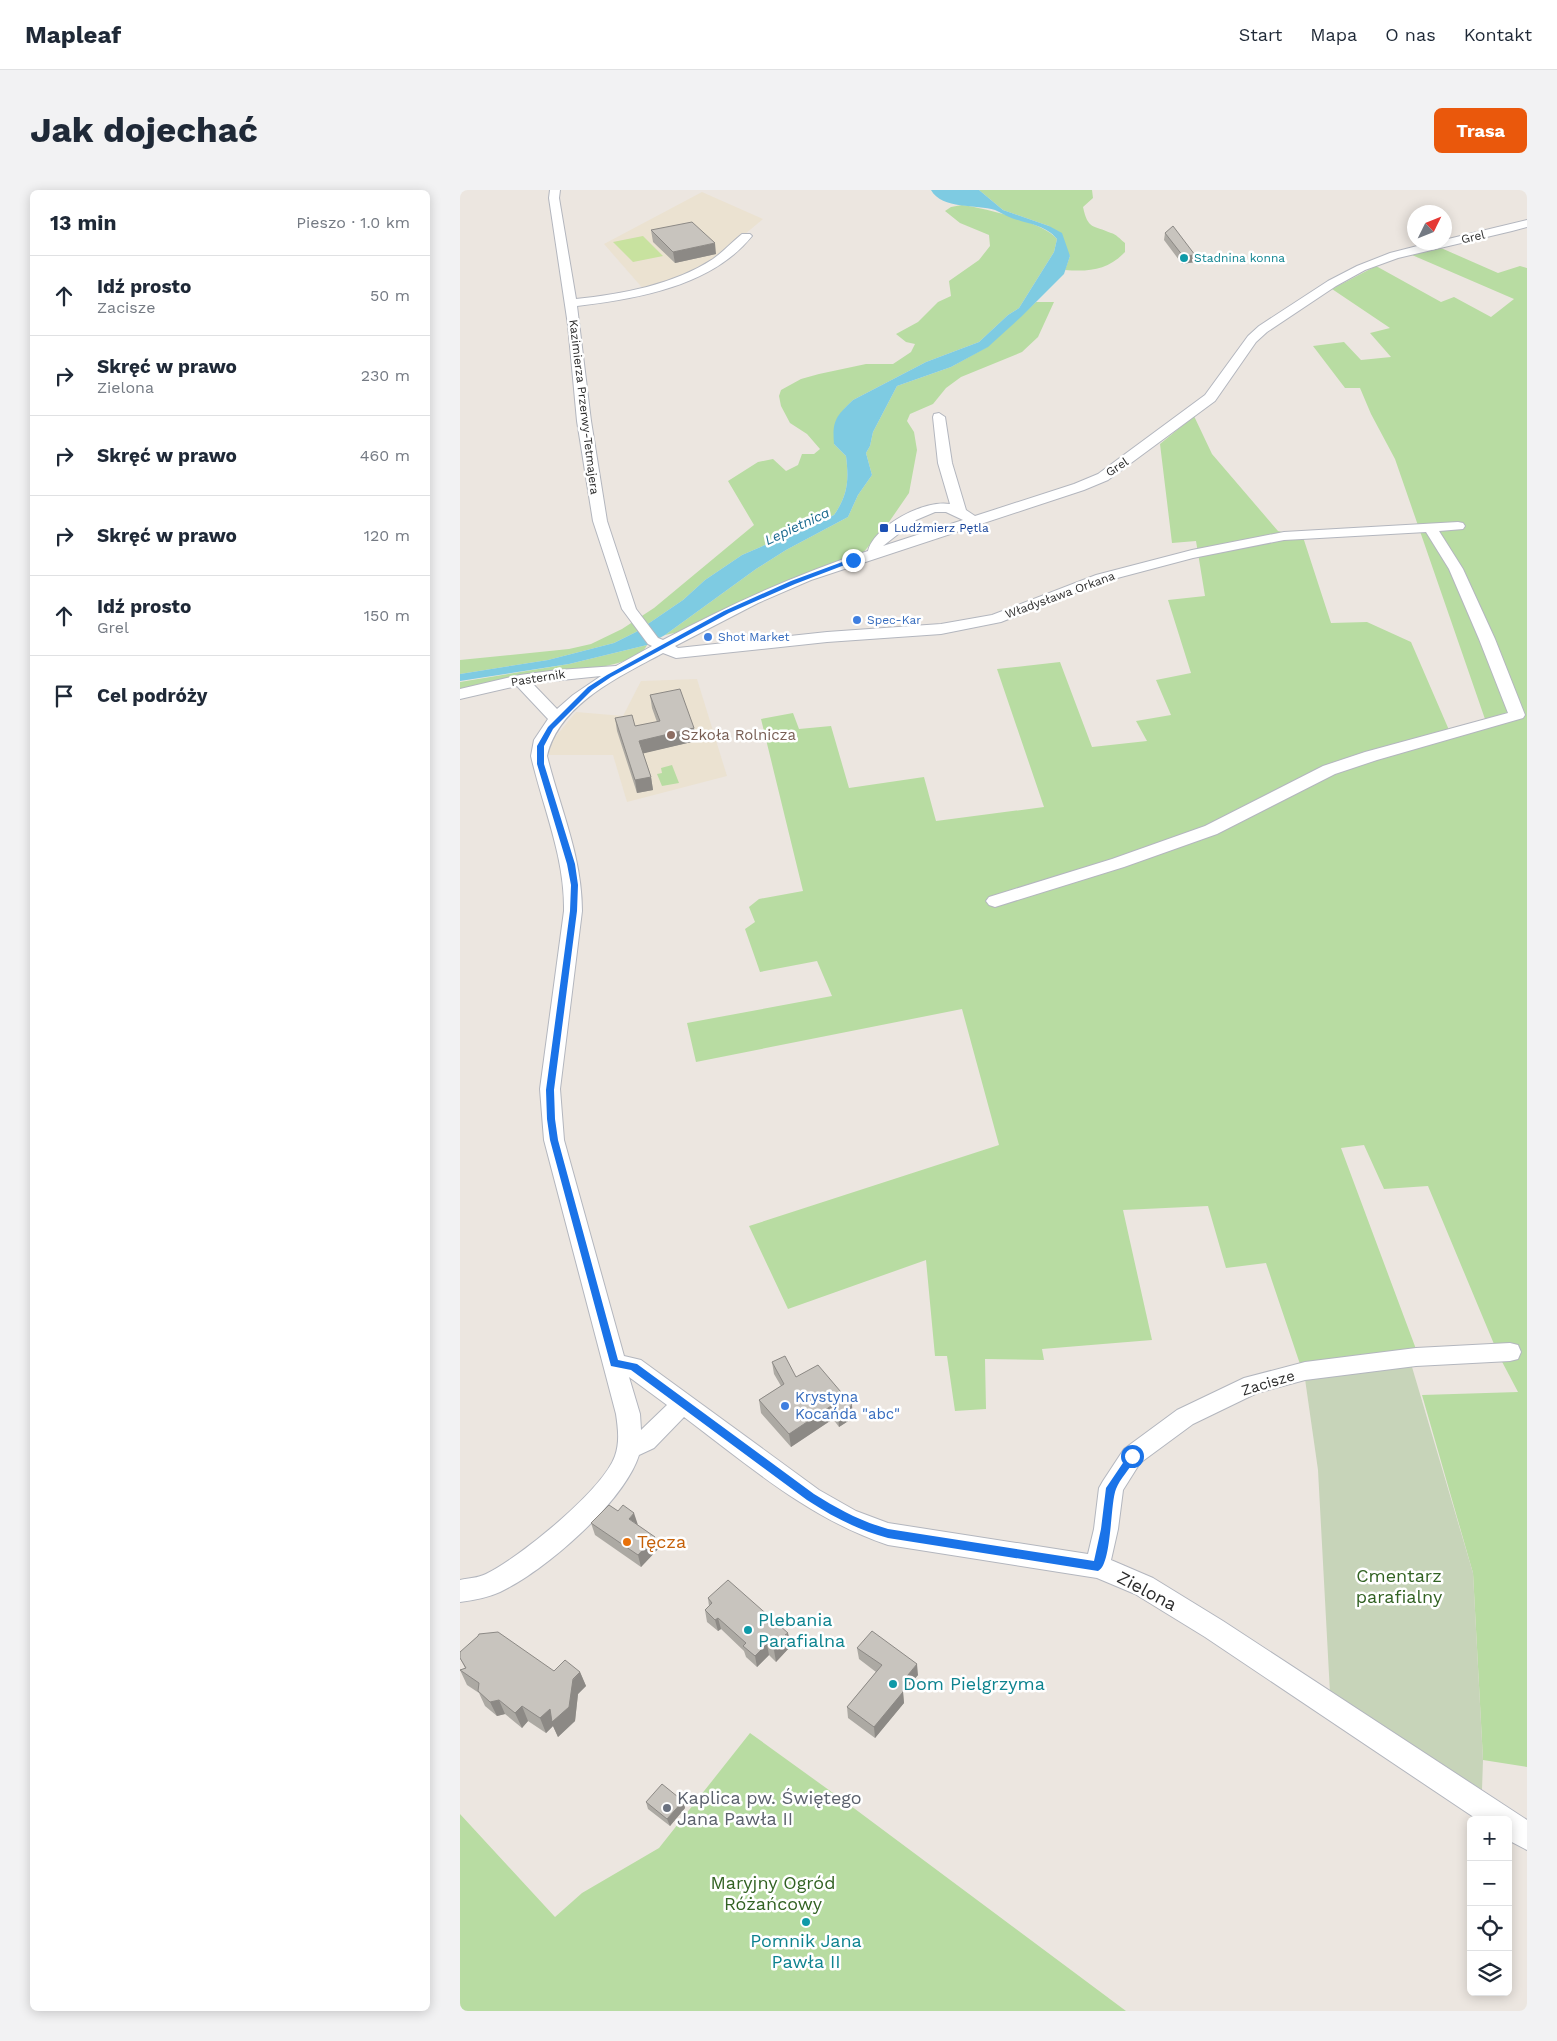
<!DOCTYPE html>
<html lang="pl">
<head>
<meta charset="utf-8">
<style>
  body { margin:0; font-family:"Work Sans",sans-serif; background:#f2f2f3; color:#1f2937 }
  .controls { position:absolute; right:15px; bottom:15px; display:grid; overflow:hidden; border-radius:8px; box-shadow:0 2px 12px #0003 }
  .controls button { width:45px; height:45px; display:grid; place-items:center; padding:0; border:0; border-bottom:1px solid #e0e1e3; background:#fff; color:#1f2937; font:25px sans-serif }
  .compass { position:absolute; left:947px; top:15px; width:45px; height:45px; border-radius:50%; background:#fff; box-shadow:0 2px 12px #0003; rotate:47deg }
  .stop { position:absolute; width:15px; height:15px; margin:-11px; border:4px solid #1a73e8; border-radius:50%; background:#fff }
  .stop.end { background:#1a73e8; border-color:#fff; box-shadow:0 1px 5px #0008 }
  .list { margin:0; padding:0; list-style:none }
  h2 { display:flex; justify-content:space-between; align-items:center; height:65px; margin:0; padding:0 20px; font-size:21px }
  h2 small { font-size:16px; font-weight:400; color:#747a83 }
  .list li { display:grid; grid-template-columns:32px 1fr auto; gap:15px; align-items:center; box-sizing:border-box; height:80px; padding:0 20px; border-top:1px solid #e0e1e3 }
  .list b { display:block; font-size:19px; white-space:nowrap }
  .list p { margin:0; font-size:16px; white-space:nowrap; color:#747a83 }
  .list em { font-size:16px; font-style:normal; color:#747a83 }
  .icon { flex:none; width:28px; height:28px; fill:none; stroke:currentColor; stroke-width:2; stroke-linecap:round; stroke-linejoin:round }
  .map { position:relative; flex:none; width:1067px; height:1821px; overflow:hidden; border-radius:8px }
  header { display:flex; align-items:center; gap:30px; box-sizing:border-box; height:70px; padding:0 25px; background:#fff; border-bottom:1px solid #e0e1e3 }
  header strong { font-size:24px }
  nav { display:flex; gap:28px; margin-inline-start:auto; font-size:18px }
  .intro { display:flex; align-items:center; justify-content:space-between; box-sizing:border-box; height:120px; padding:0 30px }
  h1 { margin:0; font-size:35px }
  .button { padding:12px 22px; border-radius:8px; background:#ea580c; color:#fff; font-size:18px; font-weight:700 }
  main { display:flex; gap:30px; padding:0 30px }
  aside { flex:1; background:#fff; border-radius:8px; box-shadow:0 2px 12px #0003 }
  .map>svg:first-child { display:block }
  .education { fill:#ebe2d1 }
  .green { fill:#b8dca2 }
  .cemetery { fill:#c7d4b9 }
  .pitch { fill:#c8e29f }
  .water { fill:#7ecbe2 }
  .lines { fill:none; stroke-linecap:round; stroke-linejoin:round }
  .minor-casing { stroke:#b3b6be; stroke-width:2 }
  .minor { fill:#fff; fill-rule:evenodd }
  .wall { fill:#aca9a3 }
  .shaded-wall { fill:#8c8985 }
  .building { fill:#c8c4be; stroke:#8c8985 }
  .route { fill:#1a73e8 }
  .culture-dot { fill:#0f9aa8; stroke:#fff; stroke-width:2 }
  .transit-dot { fill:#1a4fb4; stroke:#fff; stroke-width:2 }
  .shop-dot { fill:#3f7fe0; stroke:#fff; stroke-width:2 }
  .education-dot { fill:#8d6e63; stroke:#fff; stroke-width:2 }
  .food-dot { fill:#e8710a; stroke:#fff; stroke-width:2 }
  .worship-dot { fill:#6b7280; stroke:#fff; stroke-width:2 }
  .labels { text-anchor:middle; stroke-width:5; stroke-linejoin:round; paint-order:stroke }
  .far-street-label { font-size:12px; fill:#2c2c2c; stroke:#fff }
  .far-culture-label { font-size:12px; fill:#0d838f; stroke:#fff; text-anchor:start }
  .far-transit-label { font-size:12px; fill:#164399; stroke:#fff; text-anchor:start }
  .far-shop-label { font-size:12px; fill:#366cbe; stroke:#fff; text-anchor:start }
  .far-water-label { font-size:14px; font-style:italic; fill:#1c6b8f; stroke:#fff }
  .education-label { font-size:15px; fill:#785e54; stroke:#fff; text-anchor:start }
  .street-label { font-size:15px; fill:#2c2c2c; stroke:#fff }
  .shop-label { font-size:15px; fill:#366cbe; stroke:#fff; text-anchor:start }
  .near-food-label { font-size:18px; fill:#c56008; stroke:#fff; text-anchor:start }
  .near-park-label { font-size:18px; fill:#326223; stroke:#fff }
  .near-street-label { font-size:18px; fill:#2c2c2c; stroke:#fff }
  .near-culture-label { font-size:18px; fill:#0d838f; stroke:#fff; text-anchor:start }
  .near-worship-label { font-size:18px; fill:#5b616d; stroke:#fff; text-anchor:start }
</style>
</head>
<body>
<header>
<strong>Mapleaf</strong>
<nav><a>Start</a><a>Mapa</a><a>O nas</a><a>Kontakt</a></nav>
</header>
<div class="intro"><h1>Jak dojechać</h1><a class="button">Trasa</a></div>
<main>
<aside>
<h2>13 min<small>Pieszo · 1.0 km</small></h2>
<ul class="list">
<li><svg class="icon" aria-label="ahead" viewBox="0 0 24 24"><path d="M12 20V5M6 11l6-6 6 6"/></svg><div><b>Idź prosto</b><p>Zacisze</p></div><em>50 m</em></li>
<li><svg class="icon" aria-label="right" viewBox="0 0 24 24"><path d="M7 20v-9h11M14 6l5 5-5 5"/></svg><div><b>Skręć w prawo</b><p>Zielona</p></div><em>230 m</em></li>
<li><svg class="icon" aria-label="right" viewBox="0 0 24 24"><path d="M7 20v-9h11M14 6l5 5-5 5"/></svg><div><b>Skręć w prawo</b></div><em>460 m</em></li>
<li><svg class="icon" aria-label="right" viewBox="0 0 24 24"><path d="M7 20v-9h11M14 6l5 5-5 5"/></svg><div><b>Skręć w prawo</b></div><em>120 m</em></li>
<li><svg class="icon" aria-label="ahead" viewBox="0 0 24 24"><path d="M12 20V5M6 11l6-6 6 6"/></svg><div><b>Idź prosto</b><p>Grel</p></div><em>150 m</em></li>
<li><svg class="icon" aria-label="arrive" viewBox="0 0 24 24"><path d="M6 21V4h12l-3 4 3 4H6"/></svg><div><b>Cel podróży</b></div></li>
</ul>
</aside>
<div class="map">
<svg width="1067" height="1821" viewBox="0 0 1067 1821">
  <rect width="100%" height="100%" fill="#ece6e0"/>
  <path class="education" d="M242 2 303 29 254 70 237 78 242 84 186 102 144 54Z
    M237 489 267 586 167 612 153 565H89V558L92 551 116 522 163 526 181 491Z"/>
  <path class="green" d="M519 0H632L633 8 623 17C628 40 633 35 651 43 656 44 660 49 665 53V62C648 80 629 82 605 80L610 66 589 36 543 20Z
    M502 15C524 18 583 32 597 49L594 62 559 118 548 125 519 152 466 172 393 210 384 219 374 254 386 266C389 290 388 305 374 325L282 365 245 390 223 410 176 442 154 453 88 470 0 484V470L109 459 131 454 162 439 194 418 294 335 268 291 298 272 313 269 326 281 338 275 342 264H354L360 259 347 244 330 233 321 216 319 206 321 200 341 189 359 184 406 174H433L451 162 455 154 446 152 436 144 458 132 478 112 491 106 489 91 519 70 530 56 529 45 500 33 485 21 491 17Z
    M981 58 1038 83 1060 76 1067 78V1577L1023 1570 1013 1383 962 1205 1058 1202 1039 1166 968 996 924 999 904 955 881 958 956 1159 958 1170 952 1177 845 1189 806 1073 766 1078 748 1016 663 1020 692 1150 582 1159 584 1170 525 1169 526 1219 495 1221 487 1166H475L466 1070 328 1119 289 1036 539 955 502 819 236 872 227 833 372 806 357 771 300 782 285 739 295 732 289 717 299 709 343 701 301 529 333 523 339 539 371 536 389 598 464 587 476 631 584 617 537 479 600 472 632 557 687 551 676 531 711 525 696 490 731 483 708 410 745 406 736 351 712 353 700 254 734 226 752 264 818 341 843 347 871 433 907 432 951 452 989 540 1026 532 935 269 911 224 900 198H885L853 156 884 152 901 170 931 167 910 143 930 138 872 99 916 76 981 112 994 107 1031 127 1054 109 952 65Z
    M576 112H594L578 147 562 162 501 187 486 198 473 214 450 224 447 231 454 242 457 260 449 303 429 332 402 364 327 391 267 418 219 442 205 445 296 379 326 360 388 327 398 305 412 285 406 263 410 256 413 242 437 196 491 177 527 157Z
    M187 455C176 479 100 482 75 486 50 490 25 497 0 502V492L109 474Z
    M212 575 219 593 202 596 197 584 202 583 201 578Z
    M290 1543 391 1616 666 1821H0V1624L95 1727 122 1703 199 1658Z"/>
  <path class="cemetery" d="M952 1177 1013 1383 1023 1570 1022 1600 870 1503 858 1280 845 1189Z"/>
  <path class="pitch" d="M183 46 203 66 173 72 153 52Z"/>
  <path class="water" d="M471 0H519L543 20 589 36 602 43 610 66 604 84 562 126 528 157 491 177 437 196 413 242 410 256 406 263 412 285 398 305 388 327 326 360 296 379 205 445 187 455 109 474 0 491V484L88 470 154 453 176 442 223 410 245 390 282 365 374 325C388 305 389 290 386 266L374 254C372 231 376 226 393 210L466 172 519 152 548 125 559 118 594 62 597 49C585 34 566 34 549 27 544 25 540 22 535 20 517 14 482 20 471 0Z"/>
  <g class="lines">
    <defs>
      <path id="minor" d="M90 0H100L99 8 116 109C162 104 213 95 253 69 263 62 272 52 282 44H290L292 46C252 96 177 109 117 116L131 231 147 331 176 419 198 448 203 450C269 415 336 384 408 361 414 336 465 309 490 314L478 273 473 227 474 224 479 223 485 227 492 273 506 320 515 326 614 294 638 284 745 205 788 146 799 136 868 91 897 76 930 63 973 52H984V50L1067 30V37L1052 41 938 68 905 80 876 96 807 142 796 152 755 211 648 290 624 300 351 390 298 413 215 456 218 458 367 442 481 434 532 425 636 385 732 360 824 342 998 332 1003 333 1005 336 1003 339 979 341 1003 379 1035 449 1065 525 1063 528 917 570 875 584 757 644 664 677 535 717 529 715 526 711 529 707 652 669 745 636 863 576 905 562 1048 523 1019 449 989 379 966 342 824 350 733 368 646 391 541 432 481 444 367 452 216 468 203 463C159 487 99 514 87 566 100 618 122 666 122 721L100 899 104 950 164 1166 181 1170 359 1300 396 1321 428 1333 628 1364 634 1339 639 1298 643 1291 664 1259 717 1220 784 1188 845 1172 956 1158 1050 1153 1058 1155 1061 1162 1058 1169 1050 1171 956 1176 845 1190 797 1203 733 1234 680 1273 663 1300 658 1339 651 1370 693 1388 763 1431 1067 1630V1660L1048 1650V1630H1018L745 1447 675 1404 637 1388 428 1355C350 1329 289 1276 224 1227L194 1258 179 1265C164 1312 85 1381 40 1402 27 1408 14 1410 0 1412V1390C9 1388 18 1388 26 1384 59 1368 143 1300 155 1266 160 1252 158 1238 156 1224L84 950 80 899 104 721C105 667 83 618 71 566L74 550 88 529 57 496 0 509V499L60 485 98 480 156 476 192 456 188 454 162 419 133 331 117 231 108 135 89 8ZM475 322H486L503 330 423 356 456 330ZM141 486 113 505 97 519 72 493ZM169 1187 207 1215 181 1240 180 1224Z"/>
    </defs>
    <use href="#minor" class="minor-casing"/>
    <use href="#minor" class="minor"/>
  </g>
  <path class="wall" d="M191 40 256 64 215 73 193 52Z
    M705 43 735 65V72L722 74 704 50Z
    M190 505 234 538 236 551 183 563 191 587 193 600 177 603 157 541 155 528 175 536 197 532 192 518Z
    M312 1172 336 1187 393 1228 379 1237 373 1229 331 1257 301 1223 299 1210 321 1196 314 1184Z
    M131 1333 178 1335 198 1359 181 1377 135 1345Z
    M248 1408 328 1443 330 1454 329 1455V1458L316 1472 309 1465 297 1477 286 1467 284 1461 261 1439 258 1441 247 1432 245 1420 249 1416Z
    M18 1446 94 1481 120 1482 126 1496 118 1504 115 1531 98 1547 93 1536 86 1543 68 1531 62 1538 45 1524 37 1526 25 1516 19 1503 7 1495 0 1480 5 1478 0 1468Z
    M397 1458 458 1485 443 1502 444 1513 415 1548 388 1528 387 1517 416 1482 399 1469Z
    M223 1611 225 1618 210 1636 188 1619 186 1612Z"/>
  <path class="shaded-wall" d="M255 53 256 64 215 73 213 62Z
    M735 65V72L722 74 723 66Z
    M234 538 236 551 181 564 179 551Z
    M191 587 193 600 177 603 175 590Z
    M392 1215 393 1228 379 1237 378 1224Z
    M371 1216 373 1229 331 1257 329 1244Z
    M174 1323 178 1335 169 1329Z
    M195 1347 198 1359 181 1377 178 1365Z
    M258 1428 261 1439 258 1441 255 1430Z
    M328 1443 330 1454 329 1455V1458L316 1472 314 1460Z
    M307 1454 309 1465 297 1477 295 1466Z
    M457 1474 458 1485 443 1502 444 1513 415 1548 414 1537 443 1491Z
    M120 1482 126 1496 118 1504 115 1531 98 1547 93 1536 86 1543 80 1528Z
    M39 1510 45 1524 37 1526 30 1512Z
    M62 1516 68 1531 62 1538 55 1523Z
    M223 1611 225 1618 210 1636 207 1629Z"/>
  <path class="building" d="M232 32 255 53 213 62 191 40Z
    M713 36 735 65 723 66 705 43Z
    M220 499 234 538 179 551 191 587 175 590 155 528 172 525 175 536 200 531 190 505Z
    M325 1166 336 1187 358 1175 392 1215 378 1224 371 1216 329 1244 299 1210 324 1194 312 1172Z
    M149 1315 158 1321 163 1315 174 1323 169 1329 195 1347 178 1365 131 1333Z
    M268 1390 328 1443 325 1445 327 1446 314 1460 307 1454 295 1466 283 1456 286 1453 258 1428 255 1430 245 1420 252 1413 248 1408Z
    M412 1441 457 1474 443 1491V1502L414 1537 387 1517 422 1475 397 1458Z
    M38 1442 94 1481 105 1470 120 1482 113 1489 109 1517 92 1532 90 1519 80 1528 62 1516 55 1523 39 1510 30 1512 18 1501 19 1493 0 1480 6 1478 0 1468V1462L18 1446 19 1444Z
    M202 1594 223 1611 207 1629 186 1612Z"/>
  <path class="route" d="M393 368 395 371 335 394 269 423 151 487 132 500 93 539 84 556V574L115 674 118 695 117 721 94 900 95 929 98 950 158 1170 177 1174 354 1304C378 1319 400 1331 428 1339L634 1371 641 1339 646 1298 669 1264H676V1269C670 1278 660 1289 656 1299 650 1313 652 1375 638 1381L428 1348C398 1340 373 1327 347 1310L171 1180 151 1176 90 950 87 929 86 900 110 721 111 695 107 674 77 574V556L88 537 128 497 147 485 264 421 331 391Z"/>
  <g class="culture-dot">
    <circle cx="724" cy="68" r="5"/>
    <circle cx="288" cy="1440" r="5"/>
    <circle cx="433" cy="1494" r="5"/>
    <circle cx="346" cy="1732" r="5"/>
  </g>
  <rect class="transit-dot" x="419" y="333" width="10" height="10" rx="2.5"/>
  <g class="shop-dot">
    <circle cx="397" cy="430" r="5"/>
    <circle cx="248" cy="447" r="5"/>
    <circle cx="325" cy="1216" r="5"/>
  </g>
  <circle class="education-dot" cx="211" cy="545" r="5"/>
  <circle class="food-dot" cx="167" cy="1352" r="5"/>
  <circle class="worship-dot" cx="207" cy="1618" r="5"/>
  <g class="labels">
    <g class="far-street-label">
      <text transform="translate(1013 47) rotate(-13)" y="4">Grel</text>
      <text transform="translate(124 217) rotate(83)" y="4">Kazimierza Przerwy-Tetmajera</text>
      <text transform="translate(657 277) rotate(-34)" y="4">Grel</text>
      <text transform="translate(600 405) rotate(-20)" y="4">Władysława Orkana</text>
      <text transform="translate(78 488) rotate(-9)" y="4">Pasternik</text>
    </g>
    <g class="far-culture-label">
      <text x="734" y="72">Stadnina konna</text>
    </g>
    <g class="far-transit-label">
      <text x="434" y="342">Ludźmierz Pętla</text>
    </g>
    <g class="far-shop-label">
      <text x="407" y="434">Spec-Kar</text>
      <text x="258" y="451">Shot Market</text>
    </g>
    <g class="far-water-label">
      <text transform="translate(337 336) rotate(-25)" y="5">Lepietnica</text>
    </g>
    <g class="education-label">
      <text x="221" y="550">Szkoła Rolnicza</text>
    </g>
    <g class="street-label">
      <text transform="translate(808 1193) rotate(-17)" y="5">Zacisze</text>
    </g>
    <g class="shop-label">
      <text x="335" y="1212">Krystyna<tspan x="335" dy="17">Kocańda "abc"</tspan></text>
    </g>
    <g class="near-food-label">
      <text x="177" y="1358">Tęcza</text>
    </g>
    <g class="near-park-label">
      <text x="939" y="1392">Cmentarz<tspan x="939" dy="21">parafialny</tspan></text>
      <text x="313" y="1699">Maryjny Ogród<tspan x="313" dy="21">Różańcowy</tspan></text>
    </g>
    <g class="near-street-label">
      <text transform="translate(687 1401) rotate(28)" y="6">Zielona</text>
    </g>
    <g class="near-culture-label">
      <text x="298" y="1436">Plebania<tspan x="298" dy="21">Parafialna</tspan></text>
      <text x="443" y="1500">Dom Pielgrzyma</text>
      <text x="346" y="1757" text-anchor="middle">Pomnik Jana<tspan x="346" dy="21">Pawła II</tspan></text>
    </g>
    <g class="near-worship-label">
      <text x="217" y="1614">Kaplica pw. Świętego<tspan x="217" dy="21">Jana Pawła II</tspan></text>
    </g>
  </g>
</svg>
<div class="controls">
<button>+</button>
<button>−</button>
<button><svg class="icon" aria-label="locate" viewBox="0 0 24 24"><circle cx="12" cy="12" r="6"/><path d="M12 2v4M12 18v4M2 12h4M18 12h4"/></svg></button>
<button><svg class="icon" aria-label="layers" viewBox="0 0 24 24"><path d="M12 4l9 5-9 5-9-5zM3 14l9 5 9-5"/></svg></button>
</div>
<svg class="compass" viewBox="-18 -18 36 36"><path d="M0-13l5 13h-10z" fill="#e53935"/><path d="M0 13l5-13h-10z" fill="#747a83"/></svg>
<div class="stop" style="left:672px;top:1266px"></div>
<div class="stop end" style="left:393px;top:370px"></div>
</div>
</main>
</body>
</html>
